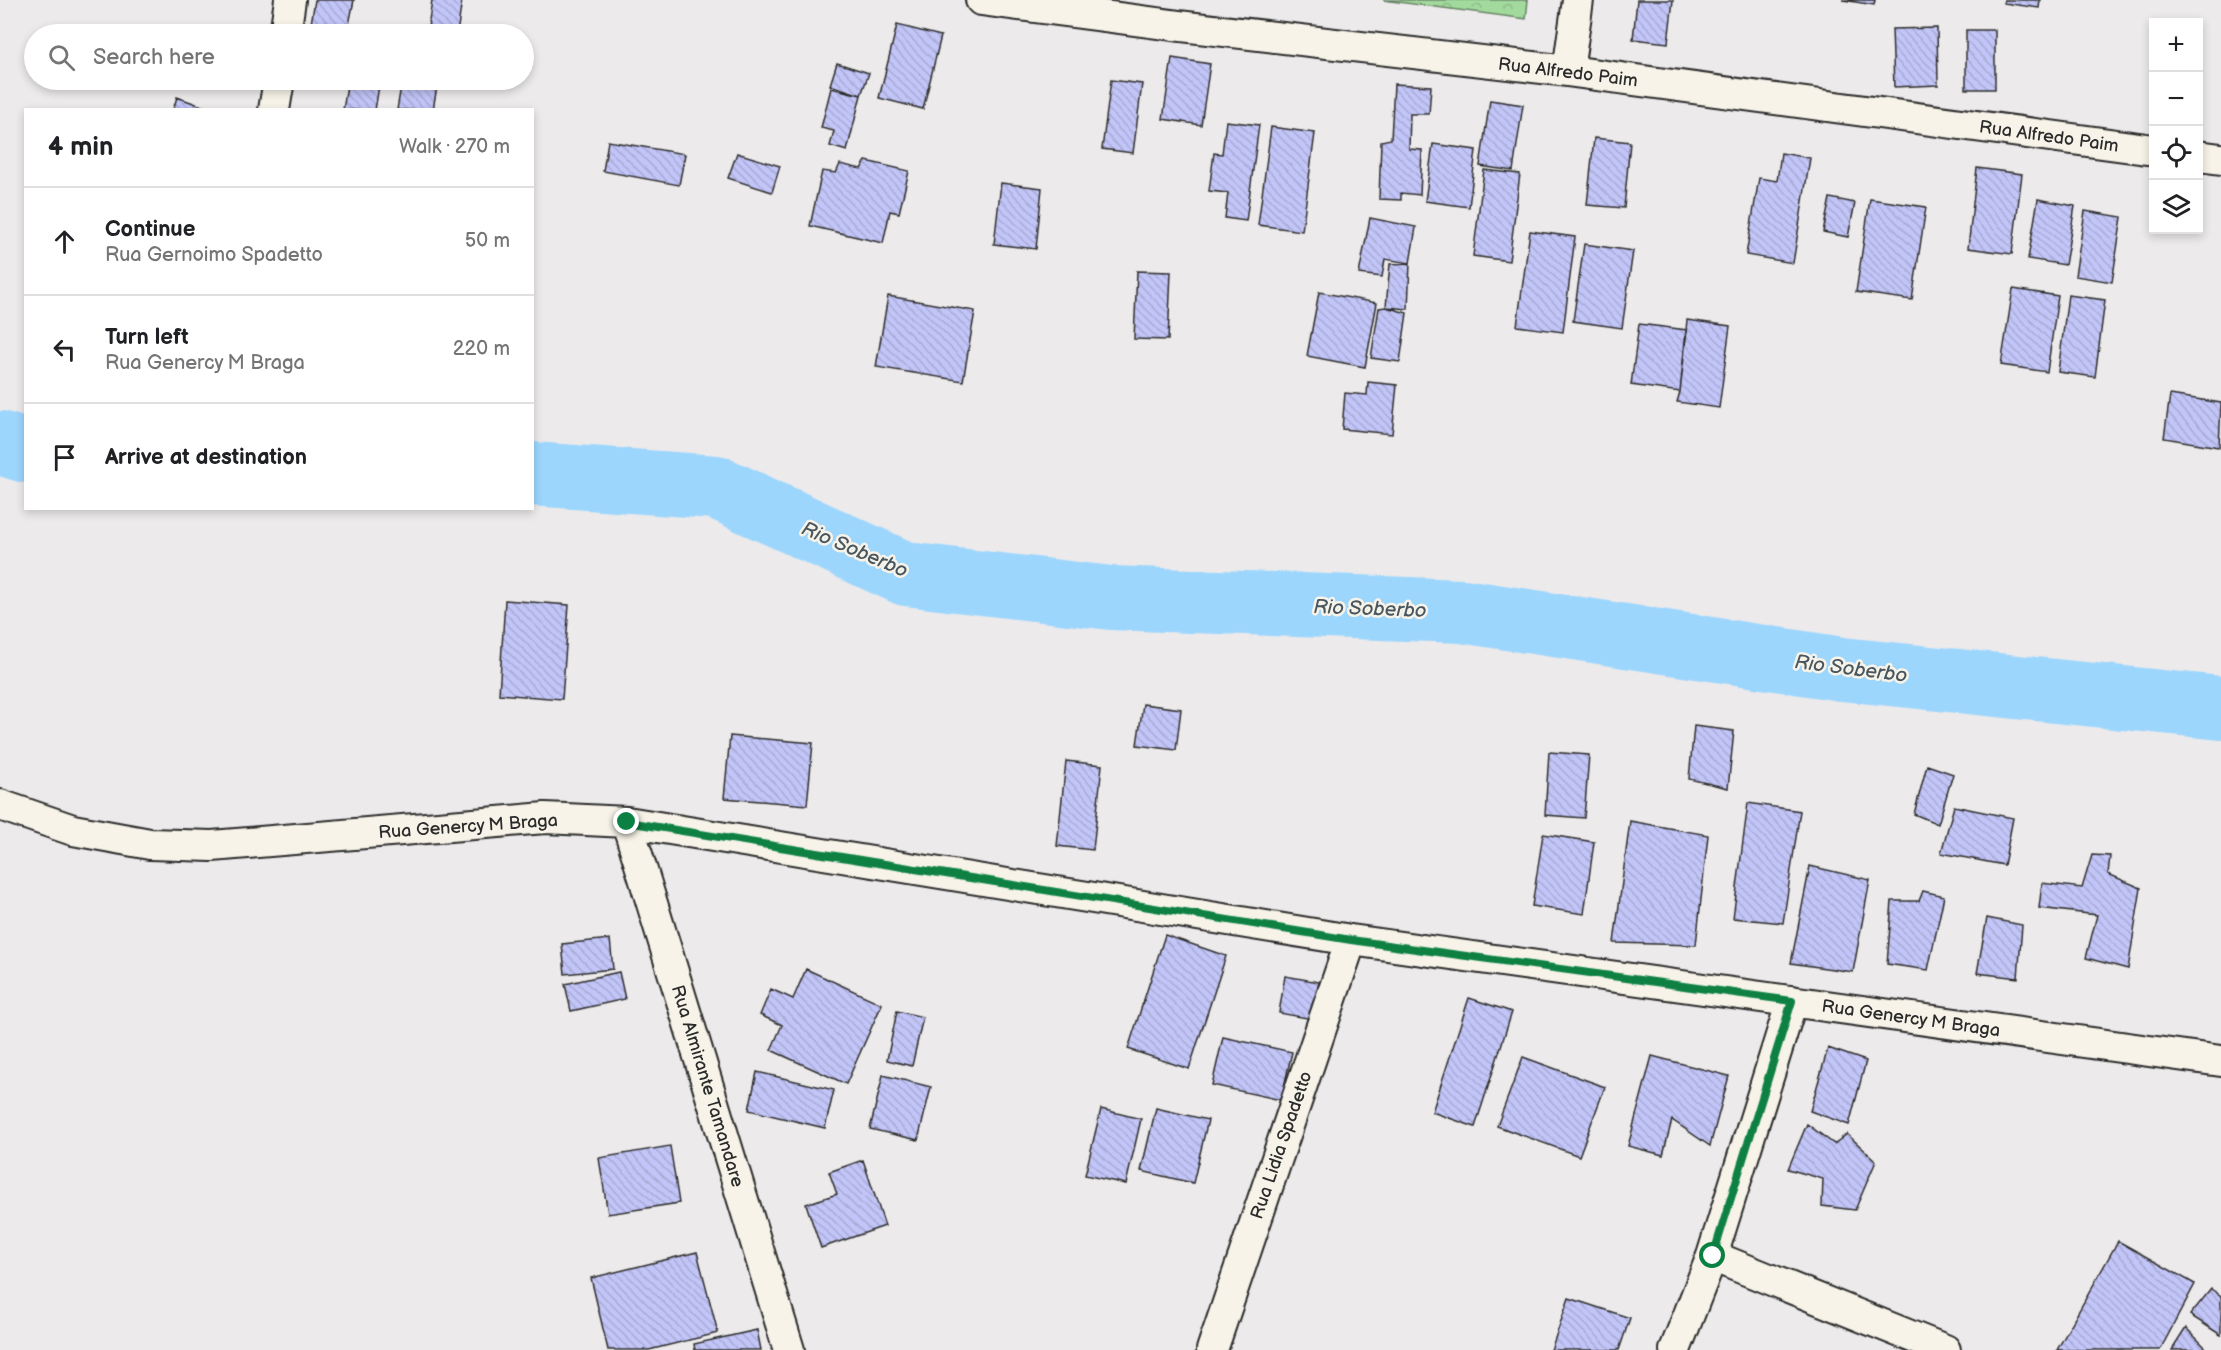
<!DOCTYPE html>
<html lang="en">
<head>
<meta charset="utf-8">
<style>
  body { margin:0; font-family:"Balsamiq Sans",sans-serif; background:#f2f2f2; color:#202124 }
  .controls { position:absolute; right:18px; top:18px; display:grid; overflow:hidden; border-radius:0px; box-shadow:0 3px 9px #0003 }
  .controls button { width:54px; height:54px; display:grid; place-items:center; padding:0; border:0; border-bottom:2px solid #e0e0e0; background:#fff; color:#202124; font:30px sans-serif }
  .stop { position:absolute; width:18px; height:18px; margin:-14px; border:4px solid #0b8043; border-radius:50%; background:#fff }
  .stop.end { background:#0b8043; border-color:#fff; box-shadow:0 2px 6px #0008 }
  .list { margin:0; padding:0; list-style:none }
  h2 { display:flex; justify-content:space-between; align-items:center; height:78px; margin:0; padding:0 24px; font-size:26px }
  h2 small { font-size:20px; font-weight:400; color:#757577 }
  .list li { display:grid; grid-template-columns:39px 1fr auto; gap:18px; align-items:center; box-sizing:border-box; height:108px; padding:0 24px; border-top:2px solid #e0e0e0 }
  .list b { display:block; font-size:22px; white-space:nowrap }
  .list p { margin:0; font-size:20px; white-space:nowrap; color:#757577 }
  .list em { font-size:20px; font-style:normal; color:#757577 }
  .icon { flex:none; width:33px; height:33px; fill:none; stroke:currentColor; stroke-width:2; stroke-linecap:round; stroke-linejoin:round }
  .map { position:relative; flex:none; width:2221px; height:1350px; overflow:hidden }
  .search { position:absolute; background:#fff; box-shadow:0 3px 9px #0003; left:24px; top:24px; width:510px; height:66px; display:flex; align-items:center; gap:15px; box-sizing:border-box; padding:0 21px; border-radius:33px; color:#757577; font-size:22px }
  .panel { position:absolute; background:#fff; box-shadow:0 3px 9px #0003; left:24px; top:108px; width:510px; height:402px; border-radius:0px }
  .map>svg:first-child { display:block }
  .forest { fill:url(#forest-crowns); stroke:#668264; stroke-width:1.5 }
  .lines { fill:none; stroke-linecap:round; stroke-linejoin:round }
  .river { stroke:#9dd6fd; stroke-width:64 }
  .building { fill:url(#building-back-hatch); stroke:#2b2b2b; stroke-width:1.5 }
  .minor-casing { stroke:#2b2b2b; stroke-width:34 }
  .minor { stroke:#f7f3e8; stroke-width:30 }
  .route { stroke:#0b8043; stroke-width:8 }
  .labels { text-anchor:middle; stroke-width:5; stroke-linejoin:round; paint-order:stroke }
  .street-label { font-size:18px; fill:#2b2b2b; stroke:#f7f3e8 }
  .water-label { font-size:20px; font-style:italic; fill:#485660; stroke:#f7f3e8 }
</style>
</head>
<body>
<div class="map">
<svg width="2221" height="1350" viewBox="0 0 2221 1350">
  <defs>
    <pattern id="forest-crowns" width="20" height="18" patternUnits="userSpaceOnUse" patternTransform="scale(1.5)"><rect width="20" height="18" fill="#a2d99c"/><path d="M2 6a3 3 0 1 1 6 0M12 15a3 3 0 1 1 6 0" fill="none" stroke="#8cba87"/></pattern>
    <pattern id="building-back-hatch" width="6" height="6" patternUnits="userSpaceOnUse" patternTransform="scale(1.5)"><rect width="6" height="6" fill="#c2c5f7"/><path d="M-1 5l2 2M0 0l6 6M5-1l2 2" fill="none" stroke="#a7a9d4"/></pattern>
  </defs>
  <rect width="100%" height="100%" fill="#eceaeb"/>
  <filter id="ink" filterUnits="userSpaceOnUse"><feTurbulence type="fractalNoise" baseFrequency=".0167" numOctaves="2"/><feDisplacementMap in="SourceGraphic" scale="12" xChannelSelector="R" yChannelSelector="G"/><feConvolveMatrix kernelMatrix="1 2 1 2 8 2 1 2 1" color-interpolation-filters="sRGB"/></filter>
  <g filter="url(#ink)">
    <path class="forest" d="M1383 0H1528L1526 19Z"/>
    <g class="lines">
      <path class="river" d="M0 443 26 451
        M532 474 716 487 906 574 1111 598 1462 611 1842 669 2221 708"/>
    </g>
    <path class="building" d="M315 0H354L348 30 311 24Z
      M432 0H462L457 34H427Z
      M1637 0H1673L1668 43 1633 39Z
      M1843 0H1875L1874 5Z
      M2004 0H2040L2039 8 2003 3Z
      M897 25 941 36 923 109 879 98Z
      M1937 28 1938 85 1894 87 1892 29Z
      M1966 30H1995V89H1966Z
      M1172 58 1210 64 1201 125 1163 119Z
      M837 63 869 73 861 95 830 85Z
      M348 80H380L375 110H343Z
      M402 80H438L433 110H397Z
      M1111 80 1142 84 1133 153 1102 149Z
      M1394 84 1431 86 1429 114H1410L1409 149 1422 150 1420 195 1401 193V200L1379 199 1381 141 1391 139Z
      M831 88 861 95 847 151 830 146 834 131 821 128Z
      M177 97 213 110H173Z
      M1490 100 1523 105 1513 171 1480 166Z
      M1226 121 1259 125 1246 221 1225 218 1228 193 1209 191 1214 153 1222 154Z
      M1271 127 1315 133 1302 231 1258 225Z
      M1594 138 1630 142 1624 208 1587 205Z
      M608 141 685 154 679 185 603 171Z
      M1433 144 1476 150 1469 207 1425 201Z
      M737 153 780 166 772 192 728 178Z
      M1781 153 1810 158 1793 263 1746 255 1759 178 1777 181Z
      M866 161 909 171 899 213 890 211 883 243 810 226 822 171 836 173 840 164 861 169Z
      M1977 168 2022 174 2012 254 1968 248Z
      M1484 170 1520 174 1509 261 1473 256Z
      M1001 183 1042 188 1036 249 994 244Z
      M1830 198 1855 203 1848 237 1823 232Z
      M1870 199 1926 207 1912 300 1856 292Z
      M2038 199 2075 206 2065 265 2028 259Z
      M2085 211 2122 217 2112 282 2075 276Z
      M1370 218 1416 227 1410 263 1385 259 1382 277 1359 274Z
      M1530 231 1575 237 1563 332 1517 326Z
      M1584 244 1633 251 1622 328 1573 321Z
      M1410 263 1408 309 1386 307 1390 264Z
      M1137 271 1171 272 1168 340 1134 339Z
      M2013 289 2058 296 2047 372 2001 365Z
      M1319 292 1377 303 1365 367 1307 356Z
      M2068 295 2105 300 2095 377 2058 372Z
      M888 296 975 311 963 381 876 367Z
      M1386 307 1407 313 1400 362 1371 358 1379 308Z
      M1687 320 1730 326 1719 408 1677 402 1680 392Z
      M1639 324 1687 330 1680 392 1631 385Z
      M1368 382 1397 385 1392 434 1342 429 1345 393 1367 395Z
      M2170 395 2221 403 2219 447 2164 438Z
      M505 600 569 605 562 699 499 694Z
      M1143 704 1181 709 1176 750 1137 745Z
      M1694 726 1734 731 1728 788 1689 779Z
      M730 736 813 743 807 805 724 798Z
      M1549 752 1589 755 1584 818 1545 815Z
      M1066 761 1102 765 1093 850 1057 846Z
      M1927 765 1953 774 1938 824 1914 814Z
      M1748 803 1800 811 1783 923 1733 918Z
      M1954 806 2013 818 2004 865 1941 853Z
      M1630 821 1708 835 1696 945 1614 943Z
      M1543 834 1594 842 1584 914 1532 906Z
      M2092 855 2110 856 2108 874 2141 888 2128 969 2086 958 2097 915 2039 908 2042 883 2082 888Z
      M1810 866 1870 880 1853 972 1791 963Z
      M1923 891 1944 896 1928 970 1887 964 1892 901H1919Z
      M1987 918 2022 925 2018 978 1977 973Z
      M1165 935 1226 956 1189 1069 1128 1049Z
      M610 939 613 969 565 974 562 944Z
      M806 969 882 1004 846 1084 771 1050 782 1025 760 1015 771 989 793 999Z
      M619 972 625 999 571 1011 565 984Z
      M1285 976 1319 982 1312 1019 1279 1013Z
      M1469 998 1512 1012 1475 1127 1432 1112Z
      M897 1011 923 1017 912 1066 887 1060Z
      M1223 1037 1292 1052 1281 1100 1212 1085Z
      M1828 1048 1866 1061 1849 1125 1810 1111Z
      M1652 1056 1729 1076 1710 1146 1672 1120 1663 1155 1628 1146Z
      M1523 1057 1605 1087 1579 1156 1497 1126Z
      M757 1072 834 1090 825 1128 749 1110Z
      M883 1075 931 1087 918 1140 870 1129Z
      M1156 1108 1208 1120 1193 1183 1141 1171Z
      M1101 1109 1141 1119 1126 1184 1085 1175Z
      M1807 1124 1834 1144 1847 1134 1876 1161 1855 1210 1822 1206 1823 1179 1788 1169Z
      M670 1146 679 1203 608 1214 599 1158Z
      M863 1160 885 1226 821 1248 806 1204 837 1194 829 1172Z
      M2118 1241 2195 1284 2160 1350H2057Z
      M697 1252 718 1333 649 1350H608L591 1278Z
      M2211 1289 2221 1296V1335L2190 1315Z
      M1569 1298 1630 1318 1619 1350H1551Z
      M2186 1328 2208 1350H2172Z
      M757 1330 761 1350H695L694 1344Z"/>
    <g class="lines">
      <defs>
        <path id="minor" d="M981 0 1180 26 1568 71 2154 150
          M285 34 290 0
          M1568 71 1578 0
          M274 110 279 80
          M2198 156 2221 159
          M0 805 73 830 150 844 212 846 545 818 627 822 1351 940 2221 1061
          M627 822 789 1350
          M1712 1256 1945 1350
          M1212 1350 1351 940
          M1675 1350 1712 1256 1792 1001"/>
      </defs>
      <use href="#minor" class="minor-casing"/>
      <use href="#minor" class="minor"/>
    </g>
  </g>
  <g class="lines" filter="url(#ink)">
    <path class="route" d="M627 822 1351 940 1792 1001 1713 1256"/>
  </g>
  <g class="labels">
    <g class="street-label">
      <text transform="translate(1568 72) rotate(7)" y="6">Rua Alfredo Paim</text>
      <text transform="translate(2049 136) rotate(8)" y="6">Rua Alfredo Paim</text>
      <text transform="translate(468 826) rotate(-4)" y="6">Rua Genercy M Braga</text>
      <text transform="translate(1911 1018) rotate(8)" y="6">Rua Genercy M Braga</text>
      <text transform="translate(708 1086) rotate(73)" y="6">Rua Almirante Tamandare</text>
      <text transform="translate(1281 1145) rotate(-71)" y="6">Rua Lidia Spadetto</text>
    </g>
    <g class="water-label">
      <text transform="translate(855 549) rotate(23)" y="7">Rio Soberbo</text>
      <text transform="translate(1370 608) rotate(2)" y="7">Rio Soberbo</text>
      <text transform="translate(1851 668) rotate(7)" y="7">Rio Soberbo</text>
    </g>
  </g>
</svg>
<div class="controls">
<button>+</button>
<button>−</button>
<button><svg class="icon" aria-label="locate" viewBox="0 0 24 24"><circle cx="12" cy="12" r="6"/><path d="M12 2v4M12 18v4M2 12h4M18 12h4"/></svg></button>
<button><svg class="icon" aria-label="layers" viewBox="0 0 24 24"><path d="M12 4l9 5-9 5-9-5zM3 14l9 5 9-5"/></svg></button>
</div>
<div class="stop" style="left:1713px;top:1256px"></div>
<div class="stop end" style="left:627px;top:822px"></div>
<div class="search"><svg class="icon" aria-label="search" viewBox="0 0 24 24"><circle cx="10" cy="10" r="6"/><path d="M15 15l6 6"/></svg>Search here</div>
<section class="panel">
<h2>4 min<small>Walk · 270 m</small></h2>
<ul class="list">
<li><svg class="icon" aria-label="ahead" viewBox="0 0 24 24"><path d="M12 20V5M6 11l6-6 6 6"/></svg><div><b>Continue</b><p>Rua Gernoimo Spadetto</p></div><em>50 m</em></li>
<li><svg class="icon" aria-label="left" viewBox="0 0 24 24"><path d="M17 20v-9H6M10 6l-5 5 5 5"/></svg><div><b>Turn left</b><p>Rua Genercy M Braga</p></div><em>220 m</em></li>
<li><svg class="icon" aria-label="arrive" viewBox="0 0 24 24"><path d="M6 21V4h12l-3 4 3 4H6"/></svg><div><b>Arrive at destination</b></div></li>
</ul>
</section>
</div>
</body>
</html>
